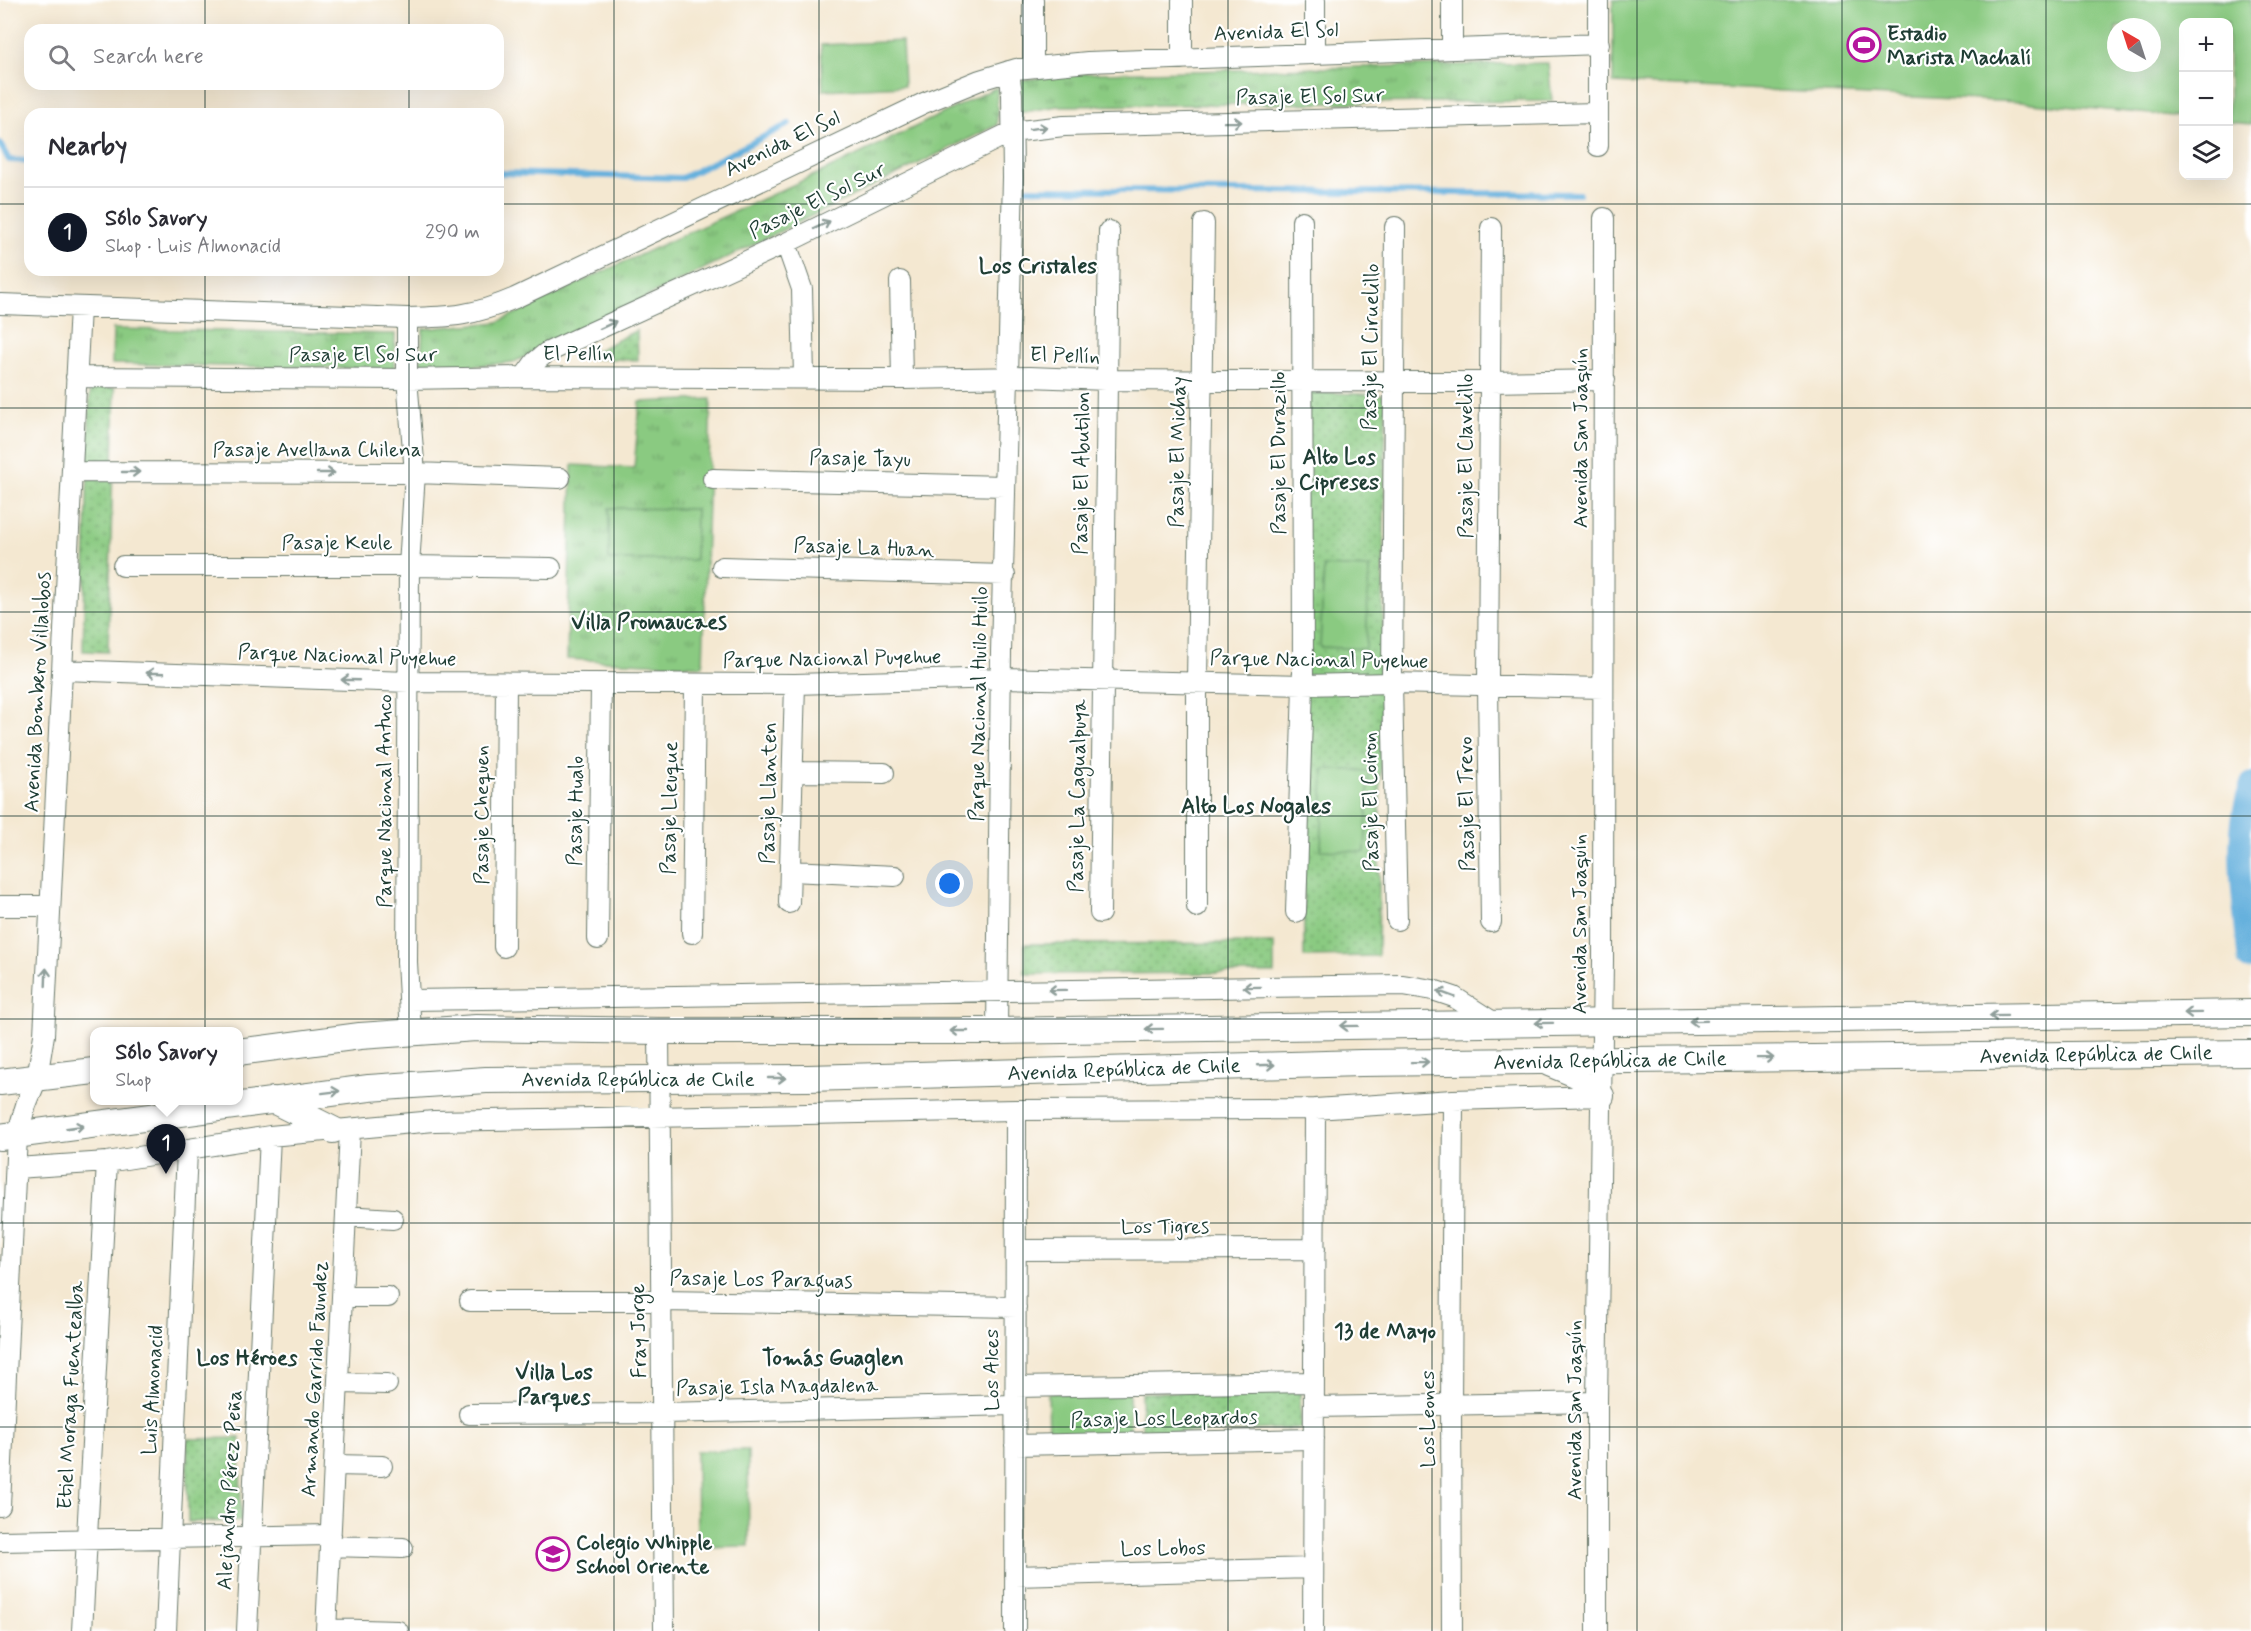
<!DOCTYPE html>
<html lang="en">
<head>
<meta charset="utf-8">
<style>
  body { margin:0; font-family:Mynerve,sans-serif; background:#f7f7f7; color:#2b2b33 }
  .controls { position:absolute; right:18px; top:18px; display:grid; overflow:hidden; border-radius:12px; box-shadow:0 6px 24px #0002 }
  .controls button { width:54px; height:54px; display:grid; place-items:center; padding:0; border:0; border-bottom:2px solid #e1e1e2; background:#fff; color:#2b2b33; font:30px sans-serif }
  .compass { position:absolute; left:2107px; top:18px; width:54px; height:54px; border-radius:50%; background:#fff; box-shadow:0 6px 24px #0002; rotate:321deg }
  .you { position:absolute; left:950px; top:884px; width:21px; height:21px; margin:-15px; border:4px solid #fff; border-radius:50%; background:#1a73e8; box-shadow:0 0 0 9px #1a73e833 }
  .badge { display:grid; place-items:center; width:39px; height:39px; border-radius:50%; background:#111827; color:#fff; font-size:20px; font-weight:700 }
  .pin { position:absolute; translate:-50% -50px; filter:drop-shadow(0 2px 3px #0008) }
  .pin::after { content:''; position:absolute; top:32px; width:21px; height:18px; background:inherit; clip-path:polygon(0 0,100% 0,50% 100%) }
  .popup { position:absolute; left:90px; top:1027px; width:153px; height:78px; box-sizing:border-box; display:grid; place-content:center; border-radius:12px; background:#fff; filter:drop-shadow(0 2px 4px #0005); font-size:20px; white-space:nowrap; color:#7c7c81 }
  .popup b { font-size:22px; color:#2b2b33 }
  .popup::after { content:''; position:absolute; left:50%; top:100%; margin-left:-12px; border:12px solid transparent; border-top-color:#fff }
  .list { margin:0; padding:0; list-style:none }
  h2 { display:flex; justify-content:space-between; align-items:center; height:78px; margin:0; padding:0 24px; font-size:26px }
  h2 small { font-size:20px; font-weight:400; color:#7c7c81 }
  .list li { display:grid; grid-template-columns:39px 1fr auto; gap:18px; align-items:center; box-sizing:border-box; height:90px; padding:0 24px; border-top:2px solid #e1e1e2 }
  .list b { display:block; font-size:22px; white-space:nowrap }
  .list p { margin:0; font-size:20px; white-space:nowrap; color:#7c7c81 }
  .list em { font-size:20px; font-style:normal; color:#7c7c81 }
  .icon { flex:none; width:33px; height:33px; fill:none; stroke:currentColor; stroke-width:2; stroke-linecap:round; stroke-linejoin:round }
  .map { position:relative; flex:none; width:2251px; height:1631px; overflow:hidden }
  .search { position:absolute; background:#fff; box-shadow:0 6px 24px #0002; left:24px; top:24px; width:480px; height:66px; display:flex; align-items:center; gap:15px; box-sizing:border-box; padding:0 21px; border-radius:18px; color:#7c7c81; font-size:22px }
  .panel { position:absolute; background:#fff; box-shadow:0 6px 24px #0002; left:24px; top:108px; width:480px; height:168px; border-radius:18px }
  .map>svg:first-child { display:block }
  .grass { fill:url(#grass-dots); stroke:#54845a; stroke-width:1.5 }
  .park { fill:url(#park-tufts); stroke:#54845a; stroke-width:1.5 }
  .pitch { fill:#8aca81; stroke:#54845a; stroke-width:1.5; fill-rule:evenodd }
  .lines { fill:none; stroke-linecap:round; stroke-linejoin:round }
  .stream { stroke:#65b0dd; stroke-width:6 }
  .canal { stroke:#65b0dd; stroke-width:21 }
  .minor-casing { stroke:#6a796b; stroke-width:22 }
  .major-casing { stroke:#6a796b; stroke-width:28 }
  .minor { stroke:#fff; stroke-width:20 }
  .major { stroke:#fff; stroke-width:26 }
  .oneway { stroke:#8f9e9a }
  .grid { fill:none; stroke:#1f3d34; stroke-width:1.5; stroke-opacity:0.55 }
  .labels { text-anchor:middle; stroke-width:4.5; stroke-linejoin:round; paint-order:stroke }
  .street-label { font-size:21px; fill:#1f3d34; stroke:#fff }
  .poi-label { font-size:21px; font-weight:bold; fill:#1f3d34; stroke:#fff; text-anchor:start }
  .neighbourhood-label { font-size:22px; font-weight:bold; fill:#1f3d34; stroke:#fff }
</style>
</head>
<body>
<div class="map">
<svg width="2251" height="1631" viewBox="0 0 2251 1631">
  <defs>
    <pattern id="grass-dots" width="8" height="8" patternUnits="userSpaceOnUse" patternTransform="scale(1.5)"><rect width="8" height="8" fill="#8aca81"/><path d="M2 2h.1M6 6h.1" fill="none" stroke="#70a56a" stroke-width="1.8" stroke-linecap="round"/></pattern>
    <pattern id="park-tufts" width="24" height="20" patternUnits="userSpaceOnUse" patternTransform="scale(1.5)"><rect width="24" height="20" fill="#8aca81"/><path d="M3 7l-1-3M5 7V3M7 7l1-3M15 17l-1-3M17 17v-4M19 17l1-3" fill="none" stroke="#70a56a"/></pattern>
  </defs>
  <rect width="100%" height="100%" fill="#fff"/>
  <filter id="ink" filterUnits="userSpaceOnUse"><feTurbulence type="fractalNoise" baseFrequency=".0167" numOctaves="2"/><feDisplacementMap in="SourceGraphic" scale="12" xChannelSelector="R" yChannelSelector="G"/><feConvolveMatrix kernelMatrix="1 2 1 2 8 2 1 2 1" color-interpolation-filters="sRGB"/></filter>
  <filter id="wash" filterUnits="userSpaceOnUse"><feTurbulence type="fractalNoise" baseFrequency=".008" numOctaves="4" result="noise"/><feDisplacementMap in="SourceGraphic" scale="24" xChannelSelector="R" yChannelSelector="G"/><feGaussianBlur stdDeviation="1.35" result="paint"/><feColorMatrix in="noise" values="0 0 0 0 0 0 0 0 0 0 0 0 0 0 0 0 0 1.4 0 .05"/><feComposite in="paint" operator="in"/></filter>
  <g filter="url(#wash)">
    <rect width="100%" height="100%" fill="#f4e8d1"/>
    <path class="grass" d="M637 330 638 360 582 358Z
      M90 387 115 388 108 652 83 651Z
      M1301 392 1386 395 1378 956 1304 957Z
      M1274 943V973L1025 974V944Z
      M1300 1387 1301 1428 1142 1434 1141 1393Z
      M240 1438 241 1521 188 1522 187 1439Z"/>
    <path class="park" d="M1548 63 1552 101 1058 106 1018 113 1016 82 1058 74Z
      M997 87V125L514 362 420 371 423 329 498 322 587 279 841 163Z
      M113 329 395 334 394 369 112 364Z
      M711 399 703 666 567 659 572 465 634 468 640 402Z"/>
    <path class="pitch" d="M1613 0H2251V124L2229 122 2228 22H2184L2183 117 2020 102 1613 83ZM2116 27H2152V63H2116Z
      M902 41 904 86 823 90 821 45Z
      M609 508 696 509 695 560H609Z
      M1324 566 1369 568 1366 649 1320 647Z
      M1324 769 1369 771 1365 852 1321 850Z
      M1129 1392 1130 1437 1049 1438 1048 1393Z
      M748 1450 749 1546 697 1547 696 1451Z"/>
    <g class="lines">
      <path class="stream" d="M0 144 9 160 30 161
        M498 173 682 178 789 124
        M1019 189 1579 194"/>
      <path class="canal" d="M2248 960C2244 902 2230 838 2251 783"/>
    </g>
  </g>
  <g filter="url(#ink)">
    <g class="lines">
      <defs>
        <path id="minor" d="M1182 0V59
          M1315 0V54
          M1452 0V49
          M1033 66V0
          M1598 146V0
          M1395 227 1392 683 1397 920
          M1491 228 1488 685 1491 922
          M786 243 802 289 804 378
          M900 281 902 379
          M0 304 407 318C452 317 473 316 515 298L924 103 980 80 1016 69 1088 62 1599 44
          M407 318V379L415 473 409 566 407 962 411 1033
          M76 377 407 379 524 377 902 379 1030 377 1106 380 1490 382 1605 380
          M524 377 535 362 546 353 786 243 1011 132 1064 126 1597 113
          M73 472 415 473 560 478
          M713 479 1005 486
          M123 566H409L551 568
          M722 567 1005 575
          M62 670 409 682 795 684 1001 678 1303 685 1392 683 1603 688
          M793 772 884 773
          M791 871 895 876
          M789 903 795 684
          M0 906H49
          M1197 907V681L1204 223
          M1296 912 1303 685 1302 221
          M1100 913 1109 231
          M692 933 695 685
          M598 939 601 684
          M504 947 506 683
          M411 1000 1403 985 1433 990 1454 997 1496 1024
          M659 1031 664 1631
          M997 1031 1001 652 1013 178 1012 94 1009 71
          M16 1168 107 1162 270 1136 434 1121 1016 1110 1315 1109 1453 1100 1601 1096
          M346 1216 393 1219
          M1016 1250 1315 1249
          M342 1297H388
          M470 1301H662L1016 1307
          M338 1383 387 1384
          M1016 1387 1313 1382
          M1314 1407 1597 1402
          M469 1414 663 1413 1015 1405
          M1015 1445 1314 1439
          M334 1465 382 1466
          M0 1506 17 1135 26 1105 37 1078 44 1035 80 307
          M0 1541 331 1535
          M330 1546 403 1548
          M1015 1576 1313 1568
          M326 1629 398 1631
          M82 1631 107 1162
          M166 1631 187 1151
          M247 1631 270 1136
          M326 1631 350 1130
          M1015 1631 1016 1110
          M1313 1631 1315 1109
          M1452 1631 1451 1405 1453 1100
          M1597 1631V1402L1603 961 1604 218"/>
        <path id="major" d="M238 1052 360 1036 476 1028 659 1031H997L2251 1013
          M1549 1063 1578 1075 1601 1096
          M0 1082 94 1071
          M273 1100 333 1130
          M0 1137 369 1088 486 1080 808 1078 1361 1063 2251 1053"/>
      </defs>
      <use href="#minor" class="minor-casing"/>
      <use href="#major" class="major-casing"/>
      <use href="#minor" class="minor"/>
      <use href="#major" class="major"/>
    </g>
    <defs><path id="oneway-shaft" d="M-6 0H5M1.5-3L5.5 0L1.5 3" fill="none" stroke-width="1.6" stroke-linecap="round" stroke-linejoin="round" transform="scale(1.5)"/></defs>
    <g class="oneway">
      <use href="#oneway-shaft" transform="translate(1233 122) rotate(-1)"/>
      <use href="#oneway-shaft" transform="translate(1038 128) rotate(-7)"/>
      <use href="#oneway-shaft" transform="translate(822 225) rotate(-26)"/>
      <use href="#oneway-shaft" transform="translate(608 325) rotate(-25)"/>
      <use href="#oneway-shaft" transform="translate(131 472)"/>
      <use href="#oneway-shaft" transform="translate(326 473)"/>
      <use href="#oneway-shaft" transform="translate(155 673) rotate(-178)"/>
      <use href="#oneway-shaft" transform="translate(350 680) rotate(-178)"/>
      <use href="#oneway-shaft" transform="translate(46 977) rotate(-88)"/>
      <use href="#oneway-shaft" transform="translate(1252 987) rotate(179)"/>
      <use href="#oneway-shaft" transform="translate(1057 990) rotate(179)"/>
      <use href="#oneway-shaft" transform="translate(1446 994) rotate(-160)"/>
      <use href="#oneway-shaft" transform="translate(2193 1013) rotate(179)"/>
      <use href="#oneway-shaft" transform="translate(1998 1016) rotate(179)"/>
      <use href="#oneway-shaft" transform="translate(1698 1021) rotate(179)"/>
      <use href="#oneway-shaft" transform="translate(1544 1023) rotate(179)"/>
      <use href="#oneway-shaft" transform="translate(1349 1026) rotate(179)"/>
      <use href="#oneway-shaft" transform="translate(1154 1029) rotate(179)"/>
      <use href="#oneway-shaft" transform="translate(959 1031) rotate(180)"/>
      <use href="#oneway-shaft" transform="translate(1765 1058) rotate(-1)"/>
      <use href="#oneway-shaft" transform="translate(1420 1062) rotate(-1)"/>
      <use href="#oneway-shaft" transform="translate(1266 1065) rotate(-2)"/>
      <use href="#oneway-shaft" transform="translate(777 1078)"/>
      <use href="#oneway-shaft" transform="translate(331 1092) rotate(-7)"/>
      <use href="#oneway-shaft" transform="translate(75 1127) rotate(-8)"/>
    </g>
  </g>
  <path class="grid" d="M205 0V30M409 0V30M614 0V1631M819 0V1631M1023 0V1631M1228 0V1631M1432 0V1631M1637 0V1631M1842 0V1631M2046 0V1631M205 84V114M409 84V114M0 204H30M498 204H2251M205 270V1631M409 270V1631M0 408H2251M0 612H2251M0 816H2251M0 1019H2251M0 1223H2251M0 1427H2251"/>
  <defs>
    <symbol id="stadium-ring" viewBox="-11 -11 22 22"><circle r="9.5" fill="#fff" stroke="#b5179e" stroke-width="1.5"/><path d="M0-5a6.5 5 0 1 0 0 10a6.5 5 0 1 0 0-10ZM-3.5-1.8h7v3.6h-7Z" fill="#b5179e"/></symbol>
    <symbol id="school-ring" viewBox="-11 -11 22 22"><circle r="9.5" fill="#fff" stroke="#b5179e" stroke-width="1.5"/><path d="M0-5L7-2L0 1L-7-2ZM-4 1L0 2.5L4 1V4Q0 6-4 4Z" fill="#b5179e"/></symbol>
  </defs>
  <g fill-rule="evenodd">
    <use href="#stadium-ring" x="1845" y="26" width="38" height="38"/>
    <use href="#school-ring" x="534" y="1535" width="38" height="38"/>
  </g>
  <g class="labels">
    <g class="street-label">
      <text transform="translate(1276 31) rotate(-2)" y="7">Avenida El Sol</text>
      <text transform="translate(1310 96) rotate(-1)" y="7">Pasaje El Sol Sur</text>
      <text transform="translate(782 143) rotate(-26)" y="7">Avenida El Sol</text>
      <text transform="translate(817 200) rotate(-26)" y="7">Pasaje El Sol Sur</text>
      <text transform="translate(1370 347) rotate(-89)" y="7">Pasaje El Ciruelillo</text>
      <text x="578" y="360">El Pellín</text>
      <text x="363" y="361">Pasaje El Sol Sur</text>
      <text transform="translate(1065 355) rotate(2)" y="7">El Pellín</text>
      <text transform="translate(1580 438) rotate(-90)" y="7">Avenida San Joaquín</text>
      <text x="317" y="456">Pasaje Avellana Chilena</text>
      <text transform="translate(1177 452) rotate(-89)" y="7">Pasaje El Michay</text>
      <text transform="translate(1278 453) rotate(-90)" y="7">Pasaje El Durazillo</text>
      <text transform="translate(1465 456) rotate(-90)" y="7">Pasaje El Clavelillo</text>
      <text transform="translate(860 458) rotate(1)" y="7">Pasaje Tayu</text>
      <text transform="translate(1081 473) rotate(-89)" y="7">Pasaje El Abutilon</text>
      <text x="337" y="549">Pasaje Keule</text>
      <text transform="translate(864 547) rotate(2)" y="7">Pasaje La Huan</text>
      <text transform="translate(347 655) rotate(2)" y="7">Parque Nacional Puyehue</text>
      <text transform="translate(832 658) rotate(-1)" y="7">Parque Nacional Puyehue</text>
      <text transform="translate(1319 659) rotate(1)" y="7">Parque Nacional Puyehue</text>
      <text transform="translate(37 692) rotate(-87)" y="7">Avenida Bombero Villalobos</text>
      <text transform="translate(978 704) rotate(-89)" y="7">Parque Nacional Huilo Huilo</text>
      <text transform="translate(768 793) rotate(-89)" y="7">Pasaje Llanten</text>
      <text transform="translate(1077 796) rotate(-89)" y="7">Pasaje La Cagualpuya</text>
      <text transform="translate(384 801) rotate(-90)" y="7">Parque Nacional Antuco</text>
      <text transform="translate(1370 802) rotate(-91)" y="7">Pasaje El Coiron</text>
      <text transform="translate(1466 804) rotate(-91)" y="7">Pasaje El Trevo</text>
      <text transform="translate(669 808) rotate(-89)" y="7">Pasaje Lleuque</text>
      <text transform="translate(575 811) rotate(-89)" y="7">Pasaje Hualo</text>
      <text transform="translate(481 815) rotate(-90)" y="7">Pasaje Chequen</text>
      <text transform="translate(1579 924) rotate(-90)" y="7">Avenida San Joaquín</text>
      <text transform="translate(2096 1054) rotate(-1)" y="7">Avenida República de Chile</text>
      <text transform="translate(1610 1060) rotate(-1)" y="7">Avenida República de Chile</text>
      <text transform="translate(1124 1069) rotate(-2)" y="7">Avenida República de Chile</text>
      <text x="638" y="1086">Avenida República de Chile</text>
      <text x="1165" y="1233">Los Tigres</text>
      <text transform="translate(761 1279) rotate(1)" y="7">Pasaje Los Paraguas</text>
      <text transform="translate(638 1331) rotate(-91)" y="7">Fray Jorge</text>
      <text transform="translate(991 1370) rotate(-90)" y="7">Los Alces</text>
      <text transform="translate(314 1379) rotate(-87)" y="7">Armando Garrido Faundez</text>
      <text transform="translate(777 1386) rotate(-1)" y="7">Pasaje Isla Magdalena</text>
      <text transform="translate(152 1390) rotate(-87)" y="7">Luis Almonacid</text>
      <text transform="translate(70 1395) rotate(-87)" y="7">Etiel Moraga Fuentealba</text>
      <text transform="translate(1574 1410) rotate(-90)" y="7">Avenida San Joaquín</text>
      <text transform="translate(1164 1418) rotate(-1)" y="7">Pasaje Los Leopardos</text>
      <text transform="translate(1427 1419) rotate(-90)" y="7">Los Leones</text>
      <text transform="translate(229 1490) rotate(-87)" y="7">Alejandro Pérez Peña</text>
      <text transform="translate(1163 1548) rotate(-1)" y="7">Los Lobos</text>
    </g>
    <g class="poi-label">
      <text x="1887" y="40">Estadio<tspan x="1887" dy="24">Marista Machalí</tspan></text>
      <text x="576" y="1549">Colegio Whipple<tspan x="576" dy="24">School Oriente</tspan></text>
    </g>
    <g class="neighbourhood-label">
      <text x="1038" y="273">Los Cristales</text>
      <text x="1339" y="464">Alto Los<tspan x="1339" dy="25">Cipreses</tspan></text>
      <text x="649" y="629">Villa Promaucaes</text>
      <text x="1256" y="813">Alto Los Nogales</text>
      <text x="1385" y="1338">13 de Mayo</text>
      <text x="247" y="1365">Los Héroes</text>
      <text x="833" y="1365">Tomás Guaglen</text>
      <text x="554" y="1379">Villa Los<tspan x="554" dy="25">Parques</tspan></text>
    </g>
  </g>
</svg>
<div class="controls">
<button>+</button>
<button>−</button>
<button><svg class="icon" aria-label="layers" viewBox="0 0 24 24"><path d="M12 4l9 5-9 5-9-5zM3 14l9 5 9-5"/></svg></button>
</div>
<svg class="compass" viewBox="-18 -18 36 36"><path d="M0-13l5 13h-10z" fill="#e53935"/><path d="M0 13l5-13h-10z" fill="#7c7c81"/></svg>
<div class="you"></div>
<div class="pin badge" style="left:166px;top:1174px">1</div>
<div class="popup"><b>Sólo Savory</b>Shop</div>
<div class="search"><svg class="icon" aria-label="search" viewBox="0 0 24 24"><circle cx="10" cy="10" r="6"/><path d="M15 15l6 6"/></svg>Search here</div>
<section class="panel">
<h2>Nearby<small></small></h2>
<ul class="list">
<li><span class="badge">1</span><div><b>Sólo Savory</b><p>Shop · Luis Almonacid</p></div><em>290 m</em></li>
</ul>
</section>
</div>
</body>
</html>
